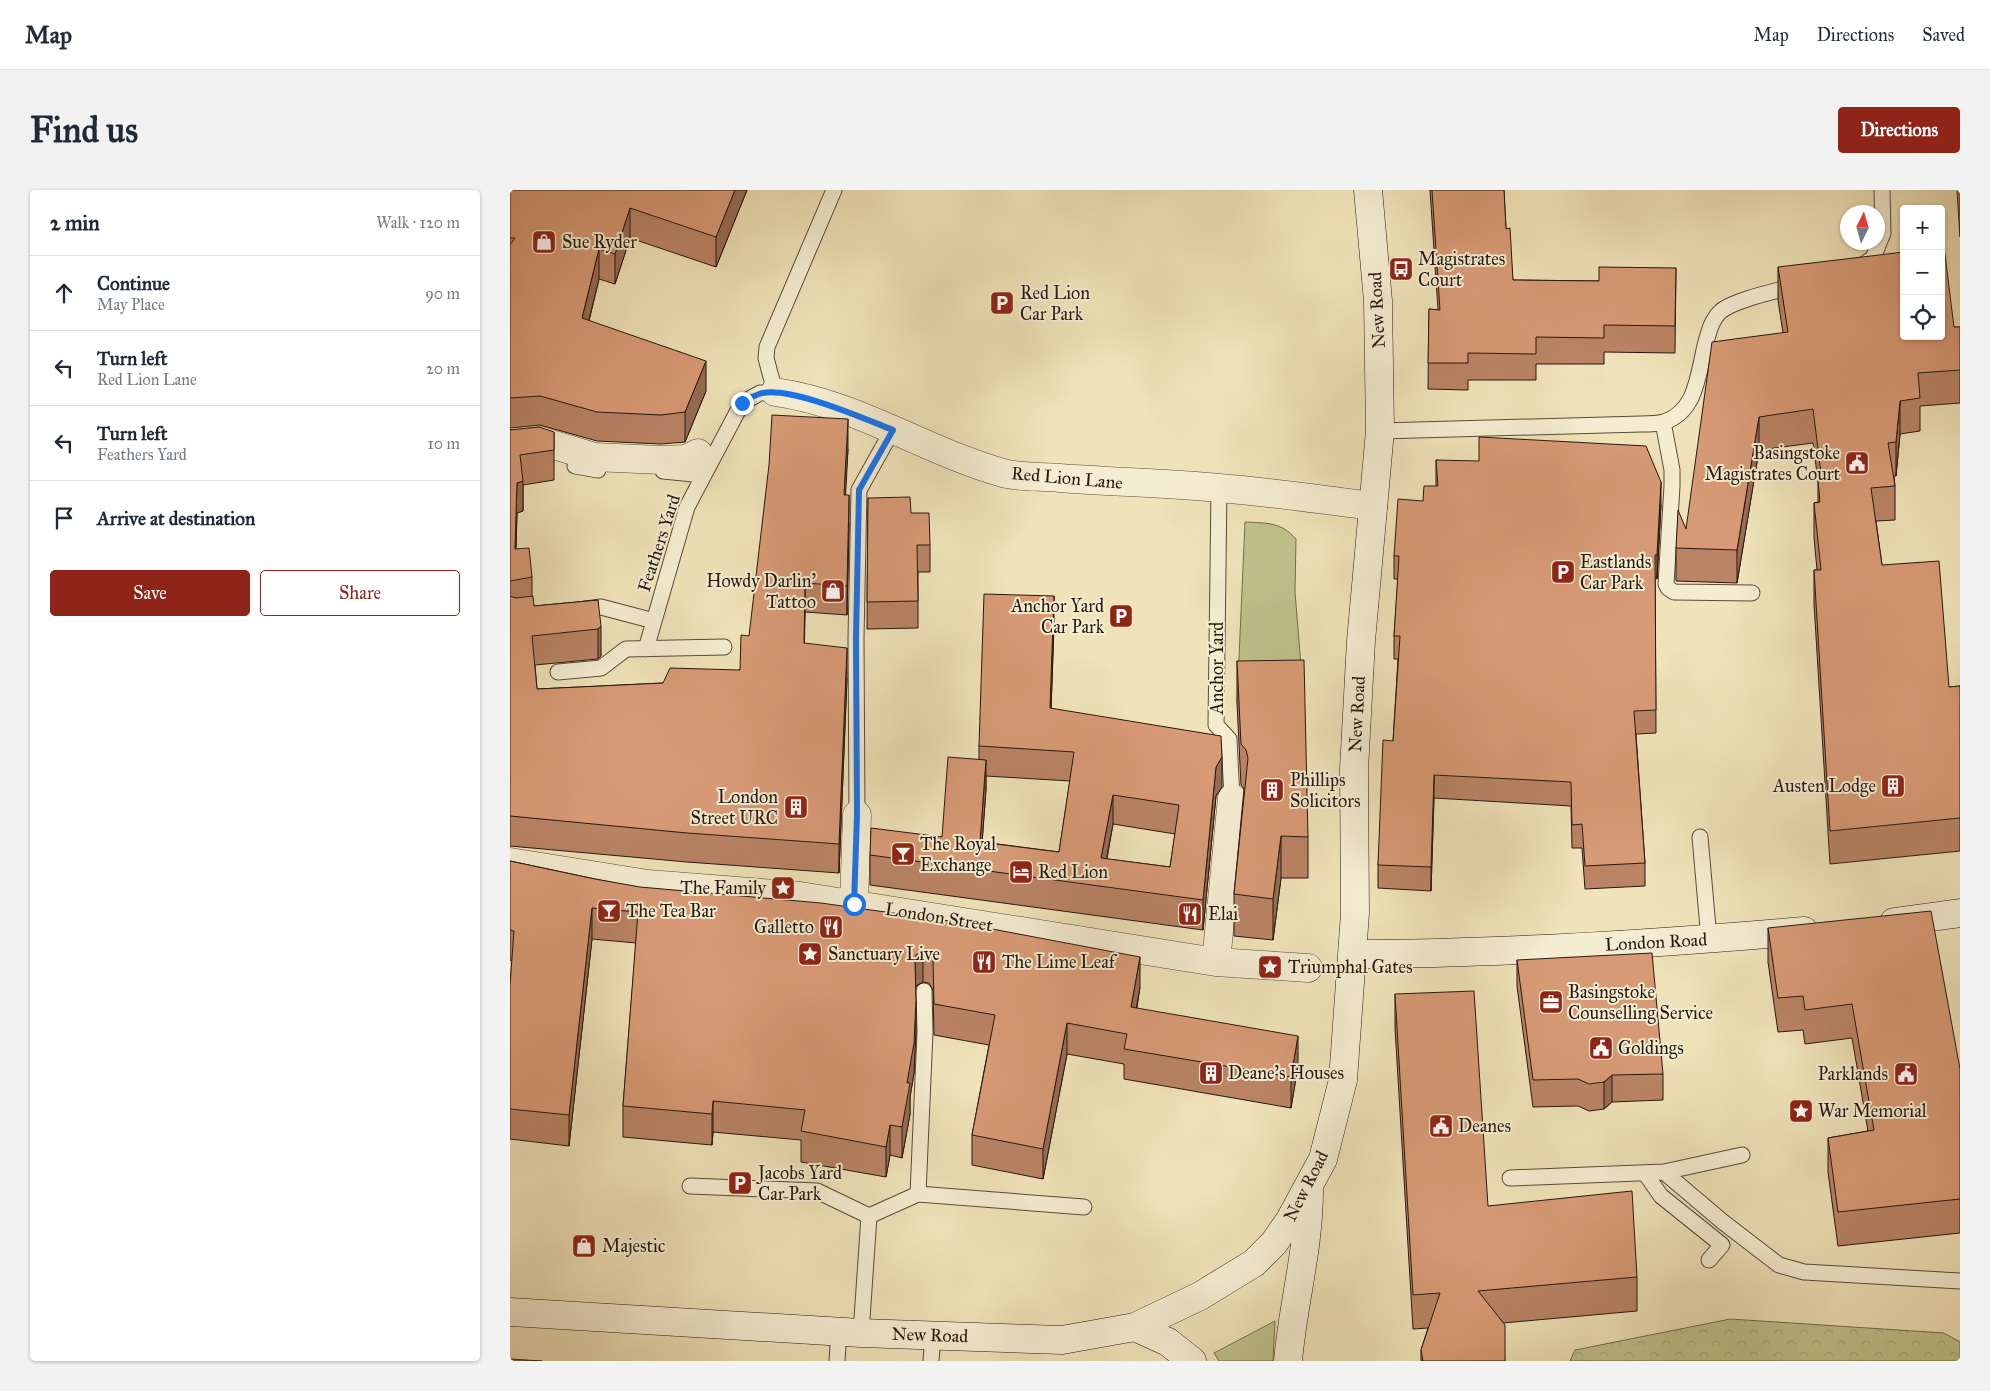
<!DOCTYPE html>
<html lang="en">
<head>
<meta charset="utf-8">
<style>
  body { margin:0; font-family:"IM FELL Great Primer",serif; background:#f2f2f3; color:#1f2937 }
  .controls { position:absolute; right:15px; top:15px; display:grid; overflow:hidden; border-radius:5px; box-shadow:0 1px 4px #0004 }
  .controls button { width:45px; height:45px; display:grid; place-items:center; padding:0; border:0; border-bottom:1px solid #e0e1e3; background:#fff; color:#1f2937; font:25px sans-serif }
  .compass { position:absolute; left:1330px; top:15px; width:45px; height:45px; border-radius:50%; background:#fff; box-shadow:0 1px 4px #0004; rotate:5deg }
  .stop { position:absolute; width:15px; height:15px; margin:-11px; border:4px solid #1a73e8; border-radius:50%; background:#fff }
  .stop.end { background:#1a73e8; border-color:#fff; box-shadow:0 1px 5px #0008 }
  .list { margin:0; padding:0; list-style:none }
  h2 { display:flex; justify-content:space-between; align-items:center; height:65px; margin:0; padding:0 20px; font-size:21px }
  h2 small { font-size:16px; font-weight:400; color:#747a83 }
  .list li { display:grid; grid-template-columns:32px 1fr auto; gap:15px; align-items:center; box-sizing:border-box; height:75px; padding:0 20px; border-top:1px solid #e0e1e3 }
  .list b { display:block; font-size:19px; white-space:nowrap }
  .list p { margin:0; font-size:16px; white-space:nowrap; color:#747a83 }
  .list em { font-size:16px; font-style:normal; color:#747a83 }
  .actions { display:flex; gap:10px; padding:15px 20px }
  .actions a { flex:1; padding:11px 0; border:1px solid #8f2418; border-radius:5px; text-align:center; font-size:18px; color:#8f2418 }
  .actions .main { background:#8f2418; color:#fff }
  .icon { flex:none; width:28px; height:28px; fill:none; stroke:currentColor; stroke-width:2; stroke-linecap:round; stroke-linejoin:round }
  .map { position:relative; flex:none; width:1450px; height:1171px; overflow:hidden; border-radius:5px }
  header { display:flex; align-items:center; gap:30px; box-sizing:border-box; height:70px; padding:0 25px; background:#fff; border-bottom:1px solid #e0e1e3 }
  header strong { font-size:24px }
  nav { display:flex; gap:28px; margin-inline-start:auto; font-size:18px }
  .intro { display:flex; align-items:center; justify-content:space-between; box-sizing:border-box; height:120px; padding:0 30px }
  h1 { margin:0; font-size:35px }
  .button { padding:12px 22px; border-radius:5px; background:#8f2418; color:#fff; font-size:18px; font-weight:700 }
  main { display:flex; gap:30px; padding:0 30px }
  aside { flex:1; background:#fff; border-radius:5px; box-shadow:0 1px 4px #0004 }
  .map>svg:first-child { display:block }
  .grass { fill:#c0c28b; stroke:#726c4d }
  .forest { fill:url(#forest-crowns); stroke:#726c4d }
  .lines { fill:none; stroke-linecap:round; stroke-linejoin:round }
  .lane-casing { stroke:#584a3a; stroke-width:17 }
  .street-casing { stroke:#584a3a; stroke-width:29 }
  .secondary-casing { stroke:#25170f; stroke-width:29 }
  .lane { stroke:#f5edd2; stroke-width:15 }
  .street { stroke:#f5edd2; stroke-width:28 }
  .secondary { stroke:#f5edd2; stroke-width:28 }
  .wall { fill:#ba8465; stroke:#25170f; fill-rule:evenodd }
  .shaded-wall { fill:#976c53; stroke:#25170f }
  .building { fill:#d89a76; stroke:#25170f; fill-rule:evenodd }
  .route { stroke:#1a73e8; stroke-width:6 }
  .labels { text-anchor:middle; stroke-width:4; stroke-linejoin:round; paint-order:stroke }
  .poi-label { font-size:18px; fill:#25170f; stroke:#f5edd2; text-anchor:start }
  .street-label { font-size:18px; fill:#25170f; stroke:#f5edd2 }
</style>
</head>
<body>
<header>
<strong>Map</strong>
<nav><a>Map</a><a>Directions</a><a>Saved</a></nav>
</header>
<div class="intro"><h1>Find us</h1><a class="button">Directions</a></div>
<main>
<aside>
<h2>2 min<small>Walk · 120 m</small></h2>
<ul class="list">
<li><svg class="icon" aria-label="ahead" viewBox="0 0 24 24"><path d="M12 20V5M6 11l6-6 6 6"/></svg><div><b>Continue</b><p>May Place</p></div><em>90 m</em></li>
<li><svg class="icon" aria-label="left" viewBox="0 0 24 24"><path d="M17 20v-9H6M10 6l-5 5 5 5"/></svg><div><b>Turn left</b><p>Red Lion Lane</p></div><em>20 m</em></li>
<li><svg class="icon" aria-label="left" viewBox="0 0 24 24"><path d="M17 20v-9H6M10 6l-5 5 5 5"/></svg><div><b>Turn left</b><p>Feathers Yard</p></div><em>10 m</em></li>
<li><svg class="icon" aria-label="arrive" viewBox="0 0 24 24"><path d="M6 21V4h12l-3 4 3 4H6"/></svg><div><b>Arrive at destination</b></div></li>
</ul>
<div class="actions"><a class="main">Save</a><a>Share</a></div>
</aside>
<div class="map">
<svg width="1450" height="1171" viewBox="0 0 1450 1171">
  <defs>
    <pattern id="forest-crowns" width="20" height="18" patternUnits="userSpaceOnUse" patternTransform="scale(1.25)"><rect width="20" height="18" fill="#c0c28b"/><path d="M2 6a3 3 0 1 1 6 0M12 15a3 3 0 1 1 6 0" fill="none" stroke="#a5a677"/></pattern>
  </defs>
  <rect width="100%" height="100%" fill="#f0e3b9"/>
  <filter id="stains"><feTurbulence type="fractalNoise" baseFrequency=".004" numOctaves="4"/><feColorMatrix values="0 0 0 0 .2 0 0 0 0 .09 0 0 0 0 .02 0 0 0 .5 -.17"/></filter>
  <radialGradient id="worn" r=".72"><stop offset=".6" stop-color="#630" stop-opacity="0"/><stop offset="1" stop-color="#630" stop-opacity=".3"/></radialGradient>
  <path class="grass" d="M735 332C757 333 771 332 786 349L785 402 794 512 727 513Z
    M765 1131 763 1171H709L704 1163Z"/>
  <path class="forest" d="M1220 1129 1434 1143 1450 1152V1171H1060L1065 1160Z"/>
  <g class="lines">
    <defs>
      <path id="lane" d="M1350 77 1363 68 1373 43 1372 0
        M1153 232 1162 280V296L1156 394 1158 398 1164 402 1242 403
        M870 241 1131 234C1138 234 1147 234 1154 232 1188 221 1188 181 1196 152 1199 141 1202 129 1211 121 1226 109 1268 101 1288 95
        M65 276 88 280
        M153 281 194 285
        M709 298 706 535 719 549 722 608
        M69 420 91 417 144 431
        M136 459 177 317 232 213 250 203 265 202 256 168 257 157 324 0
        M48 482 91 478 116 459 214 457
        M347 625 346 448 349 300 383 239
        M1190 647 1199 749
        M1154 982 1232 965
        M1135 983 1151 1006 1212 1055 1199 1070
        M1000 988 1154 982 1213 1032 1269 1075 1294 1082 1450 1091
        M180 996 307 1001 359 1026 408 1004 574 1017
        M408 1004 415 842 414 801
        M351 1143 359 1026
        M327 1171 329 1141
        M421 1171 423 1145"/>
      <path id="street" d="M265 202C346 213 415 261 493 283 510 288 532 286 550 288 603 292 656 293 709 298 760 302 812 310 863 316
        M0 254 31 251 84 267 151 270 176 269 188 263
        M0 672 138 694 290 706 706 772 798 778
        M344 714 347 625
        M706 772 722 608"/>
      <path id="secondary" d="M1384 732 1450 723
        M842 764C993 764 1144 754 1294 741
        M0 1122 351 1143 552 1150 625 1137 690 1106 744 1073 764 1053 780 1030 813 969 833 890 845 723 844 579 851 451 870 241 868 111 858 0
        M625 1137 658 1152 682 1171
        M778 1171C783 1114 799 1058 799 1001"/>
    </defs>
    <use href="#lane" class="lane-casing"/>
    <use href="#street" class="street-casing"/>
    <use href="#secondary" class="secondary-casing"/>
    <use href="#lane" class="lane"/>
    <use href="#street" class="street"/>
    <use href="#secondary" class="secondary"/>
  </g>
  <path class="wall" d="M0 0H237L206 77 120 48 105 94 89 89 79 131 196 201 175 252 151 254 87 251 30 235 0 238Z
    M920 0H994L996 39 1003 90 1089 91 1166 78 1165 163 1094 162V174H1026V190H958V200L918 199 919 119 928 120Z
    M1447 0H1450V47Z
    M1268 77 1444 137H1450V213L1410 216V241L1390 244 1386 286H1384L1385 296V330L1366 331 1372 375 1439 497 1450 496V661L1320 674 1304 414V380H1307L1304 347V313L1308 312V291L1303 253 1249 260 1227 393 1166 391V358L1176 339 1273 143 1268 110Z
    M0 240 44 242V290L13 295V321L7 323 6 359 22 387V406L24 416 88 410 91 466 88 469 25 475 27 499 153 493 230 480 239 446 338 259 335 305 339 335 337 425 295 422 294 453 337 488 329 683 177 672 0 656Z
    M926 270 1151 315 1147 389 1145 388 1146 543 1126 544 1135 673V696L1075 699 1072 658H1062L1061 616 924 608 921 701 868 698V675L883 551 888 469H884V446L888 389H884V366L913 311 926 296Z
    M358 308 401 323 420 355V382H408V438L357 439Z
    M544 435 541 519 712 597 706 606 693 740 360 695V665L432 647 469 569V556ZM476 586 560 591 549 662 472 652 476 599ZM603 634 665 644 660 677 597 669Z
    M727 471 798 647V688H771L763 750 724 746V704L734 599 731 595 727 513Z
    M0 671 85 689 630 797 627 818 788 876 781 918 614 889V874L557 864 533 989 462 975V945L479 855 424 845 423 800 419 793 413 792 406 796 405 799 406 842 404 883 400 907V924L392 968 380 965 376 987 291 972V950L203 942 202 955 113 947V916L126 753 82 749 59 956 0 949V795L2 771 0 770Z
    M1258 738 1450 879V1043L1328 1056 1318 982V948L1358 941 1342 848 1295 854 1293 840 1268 842 1258 772Z
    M1007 770 1153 884V910L1102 912 1094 919 1079 921 1068 916 1023 917 1007 796Z
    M885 804 978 1016 1127 1087V1121L993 1133 995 1171H911V1160L918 1138 903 1139 885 838Z"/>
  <path class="shaded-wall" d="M225 0H237L206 77V47Z
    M120 18V48L105 94V64Z
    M89 59V89L72 158V128Z
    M196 171V201L175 252V222Z
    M1390 211V244L1386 286V252Z
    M1249 227V260L1227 393V360Z
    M338 229V259L334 335V305Z
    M13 291V321L7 323 5 389V359L7 293Z
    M1151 292V315L1147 389V365Z
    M339 305V335L337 425V396Z
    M295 393V422L294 483V453Z
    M544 406V435L540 548V518Z
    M91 436V466L88 469V439Z
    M337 458V488L329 683V654Z
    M712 567V597L706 606 693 740V710L706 577Z
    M476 570V599L470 682V652Z
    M924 585V608L921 701V677Z
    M603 605V634L591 697V668Z
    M771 646V688L763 750V709Z
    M82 718V749L59 956V925Z
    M413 761V792L406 796 405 801V771L406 765Z
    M630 767V797L621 847V817Z
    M406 811V842L404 883 400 907V924L392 968V937Z
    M557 833V864L533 989V959Z
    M788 846V876L781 918V887Z
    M1102 885V912L1094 919V892Z
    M203 911V942L202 955V924Z
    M380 935V965L376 987V957Z"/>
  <path class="building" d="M0 0H225L206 47 120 18 105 64 89 59 72 128 196 171 175 222 151 225 87 222 30 206 0 208V55L5 48H0Z
    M922 0H994L996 39 1000 38 1003 90 1089 91V77L1166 78 1165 136 1094 135V148L1026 147V164L958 163V173H918L919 119 930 120Z
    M1431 57H1434L1444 137H1450V180L1408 183 1410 208 1390 211 1386 252 1378 253 1385 296 1361 298 1372 375 1429 371 1439 497 1450 496V628L1320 641 1304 380H1311L1304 313 1310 312 1308 291H1312L1303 219 1249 227 1227 360 1166 358 1168 320 1176 339 1202 152 1278 142 1268 77 1394 62V146H1431Z
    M262 225 338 229 334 305H339L337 396 295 393 294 453 337 458 329 654 177 643 0 626V406L6 408 23 406 24 416 88 410 91 436 88 439 22 446 27 499 153 493 160 478 230 480 231 445 239 446 259 275Z
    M29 237 44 242V260L10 265 13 291 7 293 5 359 19 358 22 387 0 391V240Z
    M969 247 1136 256 1151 292 1147 365H1145L1146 520 1124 521 1135 673 1075 676 1072 634 1062 635 1061 592 924 585 921 677 868 675 873 550 883 551 890 446H884L889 366H884L888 309 913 311 914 296H928L926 270 969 271Z
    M400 307 401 323H419L420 355H407L408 411 357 412 358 308Z
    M474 404 544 406 540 518 711 546 712 567 706 577 693 710 360 665 361 638 432 647 438 567 476 570 470 652 549 662 564 562 469 556ZM603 605 669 615 660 677 591 668Z
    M794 470 798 647 771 646 763 709 724 704 738 568 736 560 731 554 727 471Z
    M0 671 85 689 130 697 311 713 440 731 630 767 621 817 788 846 781 887 614 859 617 844 557 833 533 959 462 945 485 825 424 814 423 770 419 762 413 761 406 765 405 771 406 811 404 853 397 893H400L392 937 380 935 376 957 291 941 295 920 203 911 202 924 113 916 128 722 82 718 59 925 0 919V795L4 741 0 740Z
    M1421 721 1450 879V1009L1328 1022 1318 948 1364 940 1342 814 1295 820 1293 806 1268 808 1258 738Z
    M1142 763 1153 884 1102 885 1094 892 1079 894 1068 889 1023 890 1007 770Z
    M964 801 978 1016 1122 1001 1127 1087 968 1101 995 1135V1171H913L911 1160 930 1103 903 1105 885 804Z
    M0 1169 32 1171H0Z"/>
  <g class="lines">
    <path class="route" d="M232 213C237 210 243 206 249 204 276 194 355 229 383 240L349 300 346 448 347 625 344 714"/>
  </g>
  <defs>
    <symbol id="shop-square" viewBox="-11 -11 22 22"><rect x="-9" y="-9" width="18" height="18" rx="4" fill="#8f2418" stroke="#f5edd2"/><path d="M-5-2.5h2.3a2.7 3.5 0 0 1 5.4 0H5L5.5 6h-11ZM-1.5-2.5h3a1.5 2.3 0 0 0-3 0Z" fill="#fff"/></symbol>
    <symbol id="bus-square" viewBox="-11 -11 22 22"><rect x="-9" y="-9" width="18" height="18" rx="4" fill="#8f2418" stroke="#f5edd2"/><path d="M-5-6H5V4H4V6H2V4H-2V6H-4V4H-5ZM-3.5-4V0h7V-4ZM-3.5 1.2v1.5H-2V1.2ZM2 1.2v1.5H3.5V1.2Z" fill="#fff"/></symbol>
    <symbol id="parking-square" viewBox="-11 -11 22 22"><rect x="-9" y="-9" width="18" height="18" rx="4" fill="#8f2418" stroke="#f5edd2"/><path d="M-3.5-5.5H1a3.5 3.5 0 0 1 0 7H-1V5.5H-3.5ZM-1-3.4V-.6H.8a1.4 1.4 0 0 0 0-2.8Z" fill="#fff"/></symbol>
    <symbol id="civic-square" viewBox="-11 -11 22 22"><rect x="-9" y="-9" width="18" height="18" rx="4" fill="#8f2418" stroke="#f5edd2"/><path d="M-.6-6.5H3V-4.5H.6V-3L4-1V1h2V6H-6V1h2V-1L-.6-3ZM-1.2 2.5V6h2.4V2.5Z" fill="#fff"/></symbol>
    <symbol id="building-square" viewBox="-11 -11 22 22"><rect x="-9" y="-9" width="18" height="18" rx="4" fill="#8f2418" stroke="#f5edd2"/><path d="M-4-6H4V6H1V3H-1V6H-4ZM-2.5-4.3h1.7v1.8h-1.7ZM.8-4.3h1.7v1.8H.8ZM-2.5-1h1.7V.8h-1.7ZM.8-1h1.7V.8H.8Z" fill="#fff"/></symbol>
    <symbol id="bar-square" viewBox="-11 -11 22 22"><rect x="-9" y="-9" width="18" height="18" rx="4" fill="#8f2418" stroke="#f5edd2"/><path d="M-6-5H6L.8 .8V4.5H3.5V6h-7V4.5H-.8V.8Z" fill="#fff"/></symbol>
    <symbol id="hotel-square" viewBox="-11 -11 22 22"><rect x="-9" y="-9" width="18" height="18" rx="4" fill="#8f2418" stroke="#f5edd2"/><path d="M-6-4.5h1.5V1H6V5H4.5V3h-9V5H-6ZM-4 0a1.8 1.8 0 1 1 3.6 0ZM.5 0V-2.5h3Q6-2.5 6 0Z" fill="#fff"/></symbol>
    <symbol id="sight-square" viewBox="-11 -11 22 22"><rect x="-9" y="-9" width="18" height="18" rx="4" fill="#8f2418" stroke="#f5edd2"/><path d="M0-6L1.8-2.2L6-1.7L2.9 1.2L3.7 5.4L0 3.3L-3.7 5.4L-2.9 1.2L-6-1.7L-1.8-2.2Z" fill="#fff"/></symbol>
    <symbol id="restaurant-square" viewBox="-11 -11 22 22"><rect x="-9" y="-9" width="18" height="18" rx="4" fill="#8f2418" stroke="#f5edd2"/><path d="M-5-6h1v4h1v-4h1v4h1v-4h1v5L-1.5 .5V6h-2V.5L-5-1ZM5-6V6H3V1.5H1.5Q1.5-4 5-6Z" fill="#fff"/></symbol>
    <symbol id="office-square" viewBox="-11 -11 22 22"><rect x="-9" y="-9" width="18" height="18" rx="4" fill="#8f2418" stroke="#f5edd2"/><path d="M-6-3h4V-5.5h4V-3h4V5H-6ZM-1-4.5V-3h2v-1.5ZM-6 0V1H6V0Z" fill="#fff"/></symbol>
  </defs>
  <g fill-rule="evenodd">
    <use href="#shop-square" x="20" y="38" width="28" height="28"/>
    <use href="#bus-square" x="877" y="65" width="28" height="28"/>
    <use href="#parking-square" x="478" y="99" width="28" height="28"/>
    <use href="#civic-square" x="1333" y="259" width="28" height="28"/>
    <use href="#parking-square" x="1039" y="368" width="28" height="28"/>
    <use href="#shop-square" x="309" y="387" width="28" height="28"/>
    <use href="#parking-square" x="597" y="412" width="28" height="28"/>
    <use href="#building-square" x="1369" y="582" width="28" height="28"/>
    <use href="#building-square" x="748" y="586" width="28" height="28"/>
    <use href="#building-square" x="272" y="603" width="28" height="28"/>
    <use href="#bar-square" x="379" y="650" width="28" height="28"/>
    <use href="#hotel-square" x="497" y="668" width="28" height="28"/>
    <use href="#sight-square" x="259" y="684" width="28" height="28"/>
    <use href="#bar-square" x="85" y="707" width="28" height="28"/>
    <use href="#restaurant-square" x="666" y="710" width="28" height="28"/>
    <use href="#restaurant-square" x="307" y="723" width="28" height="28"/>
    <use href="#sight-square" x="286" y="750" width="28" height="28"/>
    <use href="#restaurant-square" x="460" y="758" width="28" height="28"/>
    <use href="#sight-square" x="746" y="763" width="28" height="28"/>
    <use href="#office-square" x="1027" y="798" width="28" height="28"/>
    <use href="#civic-square" x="1077" y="844" width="28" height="28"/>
    <use href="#building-square" x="687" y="869" width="28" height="28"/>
    <use href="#civic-square" x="1382" y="870" width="28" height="28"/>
    <use href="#sight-square" x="1277" y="907" width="28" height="28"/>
    <use href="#civic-square" x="917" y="922" width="28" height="28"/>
    <use href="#parking-square" x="216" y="979" width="28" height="28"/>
    <use href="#shop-square" x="60" y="1042" width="28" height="28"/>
  </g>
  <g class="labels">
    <g class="poi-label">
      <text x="52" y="58">Sue Ryder</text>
      <text x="908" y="75">Magistrates<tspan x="908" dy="21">Court</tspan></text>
      <text x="510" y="109">Red Lion<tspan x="510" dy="21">Car Park</tspan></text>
      <text x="1330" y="269" text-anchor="end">Basingstoke<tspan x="1330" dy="21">Magistrates Court</tspan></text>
      <text x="1070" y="378">Eastlands<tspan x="1070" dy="21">Car Park</tspan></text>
      <text x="306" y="397" text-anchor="end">Howdy Darlin'<tspan x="306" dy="21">Tattoo</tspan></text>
      <text x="594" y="422" text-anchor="end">Anchor Yard<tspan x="594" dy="21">Car Park</tspan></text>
      <text x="780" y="596">Phillips<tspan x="780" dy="21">Solicitors</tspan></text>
      <text x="1366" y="602" text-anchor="end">Austen Lodge</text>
      <text x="268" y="613" text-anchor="end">London<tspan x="268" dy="21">Street URC</tspan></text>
      <text x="410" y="660">The Royal<tspan x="410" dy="21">Exchange</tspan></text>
      <text x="528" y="688">Red Lion</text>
      <text x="256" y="704" text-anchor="end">The Family</text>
      <text x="116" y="727">The Tea Bar</text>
      <text x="698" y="730">Elai</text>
      <text x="304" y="743" text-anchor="end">Galletto</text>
      <text x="318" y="770">Sanctuary Live</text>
      <text x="492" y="778">The Lime Leaf</text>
      <text x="778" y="783">Triumphal Gates</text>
      <text x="1058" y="808">Basingstoke<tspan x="1058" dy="21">Counselling Service</tspan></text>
      <text x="1108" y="864">Goldings</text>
      <text x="718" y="889">Deane's Houses</text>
      <text x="1378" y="890" text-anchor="end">Parklands</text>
      <text x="1308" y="927">War Memorial</text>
      <text x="948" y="942">Deanes</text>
      <text x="248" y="989">Jacobs Yard<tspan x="248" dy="21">Car Park</tspan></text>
      <text x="92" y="1062">Majestic</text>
    </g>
    <g class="street-label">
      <text transform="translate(867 120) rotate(-93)" y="6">New Road</text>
      <text transform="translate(557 288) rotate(5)" y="6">Red Lion Lane</text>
      <text transform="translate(149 353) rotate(-72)" y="6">Feathers Yard</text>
      <text transform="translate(707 478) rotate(-90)" y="6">Anchor Yard</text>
      <text transform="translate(847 524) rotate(-87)" y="6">New Road</text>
      <text transform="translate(429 727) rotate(9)" y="6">London Street</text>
      <text transform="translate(1146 752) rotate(-3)" y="6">London Road</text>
      <text transform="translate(796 996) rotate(-63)" y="6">New Road</text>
      <text transform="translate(420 1145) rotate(2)" y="6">New Road</text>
    </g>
  </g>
  <rect width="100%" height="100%" filter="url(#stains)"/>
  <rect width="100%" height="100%" fill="url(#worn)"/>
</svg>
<div class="controls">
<button>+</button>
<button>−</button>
<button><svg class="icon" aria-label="locate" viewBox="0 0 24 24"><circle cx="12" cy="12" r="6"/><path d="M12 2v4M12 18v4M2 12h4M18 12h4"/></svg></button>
</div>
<svg class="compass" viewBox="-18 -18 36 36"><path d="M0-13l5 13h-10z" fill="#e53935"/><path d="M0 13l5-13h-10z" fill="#747a83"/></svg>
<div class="stop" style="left:344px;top:714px"></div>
<div class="stop end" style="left:232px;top:213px"></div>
</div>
</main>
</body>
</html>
